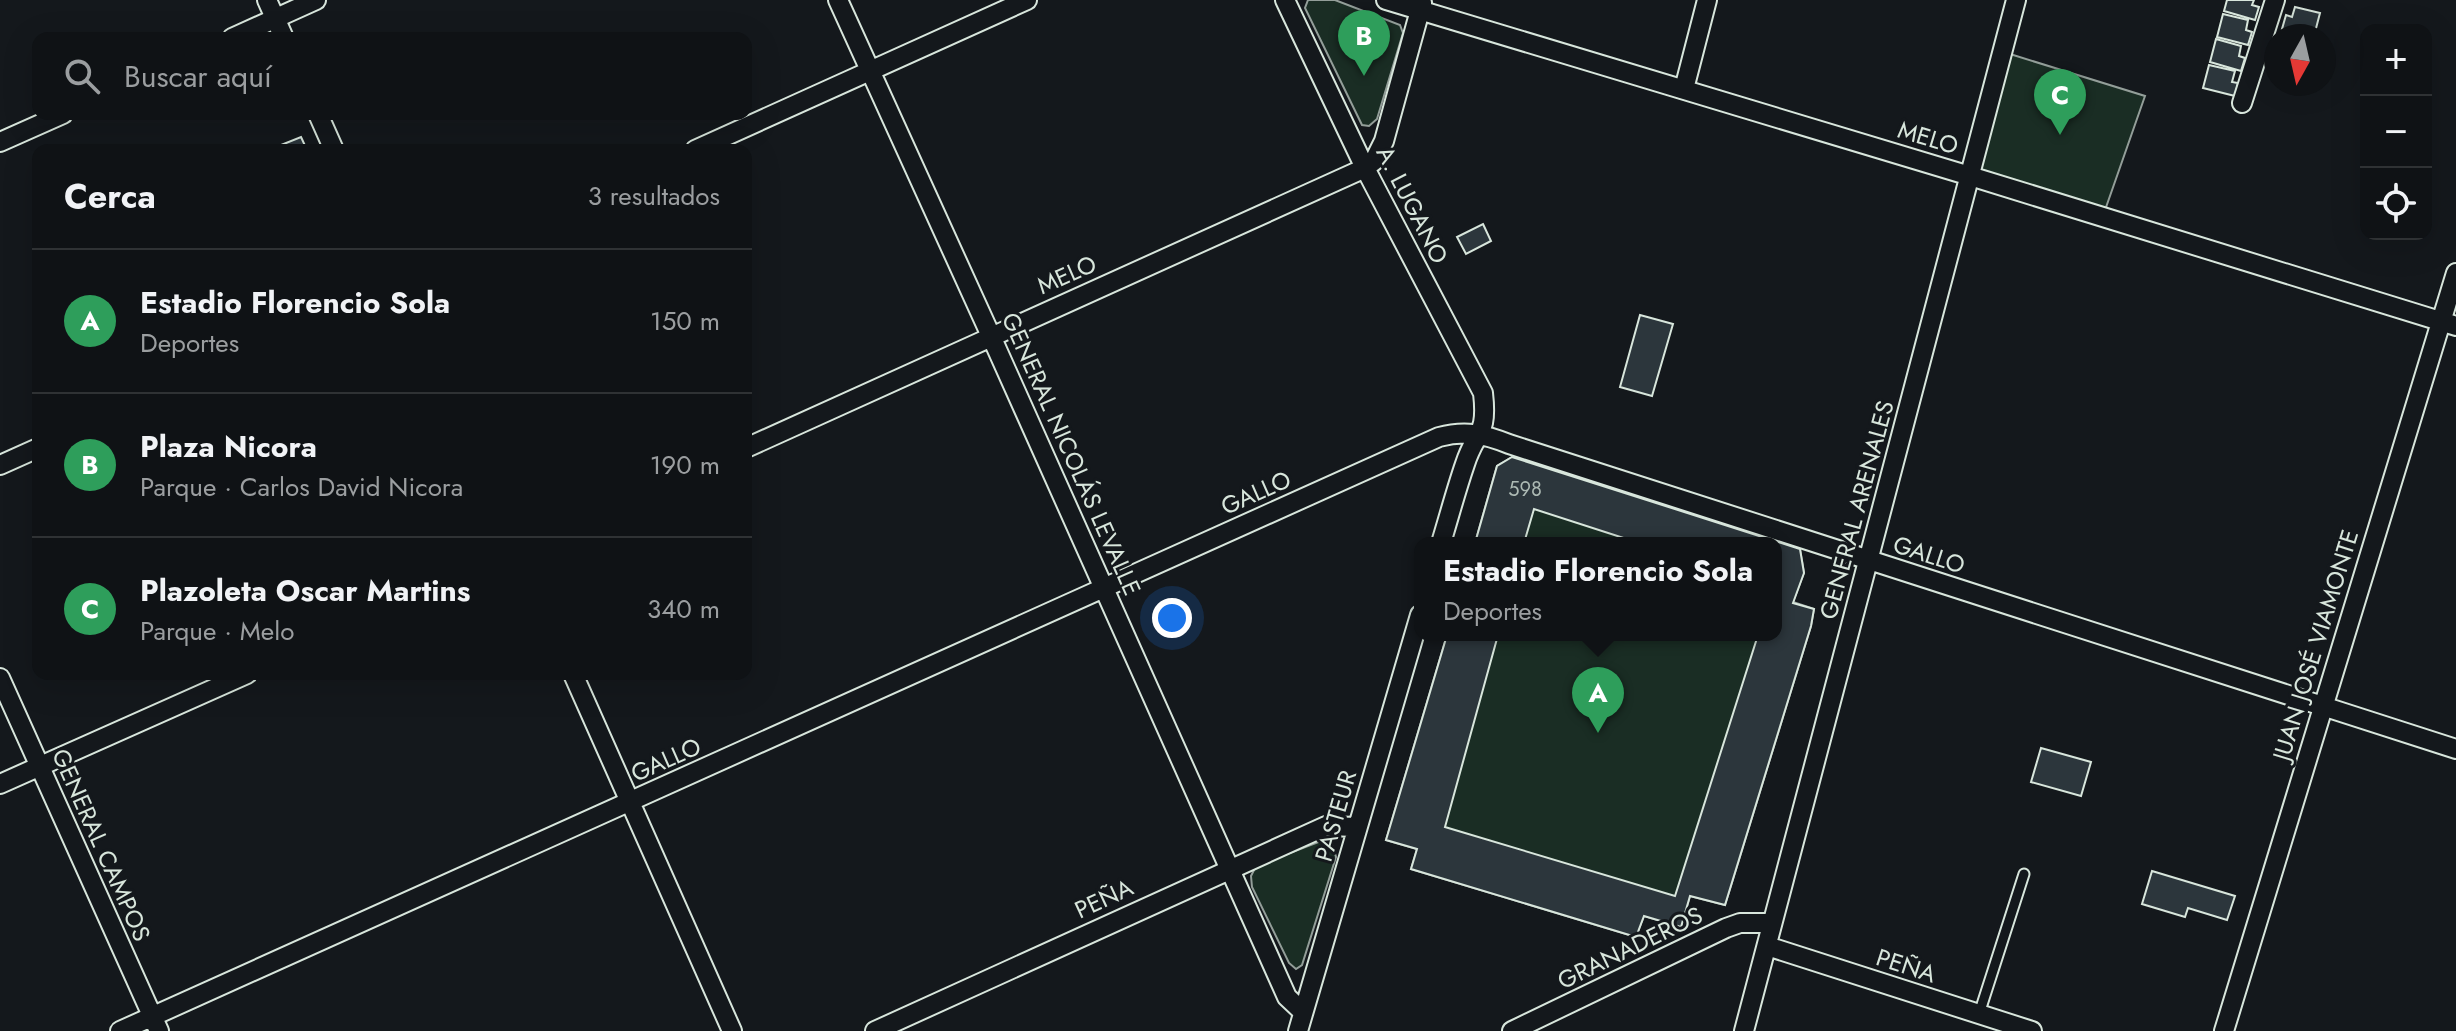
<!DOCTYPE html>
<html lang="es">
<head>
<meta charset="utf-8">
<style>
  body { margin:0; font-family:Jost,sans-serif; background:#1d2022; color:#f1f3f6 }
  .controls { position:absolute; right:24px; top:24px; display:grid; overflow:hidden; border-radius:16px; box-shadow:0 8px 32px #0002 }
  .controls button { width:72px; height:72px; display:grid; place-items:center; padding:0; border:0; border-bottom:2px solid #2f3234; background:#0f1215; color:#f1f3f6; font:40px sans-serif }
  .compass { position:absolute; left:2264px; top:24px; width:72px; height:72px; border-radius:50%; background:#0f1215; box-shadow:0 8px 32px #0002; rotate:188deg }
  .you { position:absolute; left:1172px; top:618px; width:28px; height:28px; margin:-20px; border:6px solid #fff; border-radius:50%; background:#1a73e8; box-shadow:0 0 0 12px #1a73e833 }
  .badge { display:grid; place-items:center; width:52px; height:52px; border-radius:50%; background:#b45309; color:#fff; font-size:26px; font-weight:700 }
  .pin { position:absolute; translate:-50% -66px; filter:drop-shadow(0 2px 4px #0008) }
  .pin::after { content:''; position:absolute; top:42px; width:28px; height:24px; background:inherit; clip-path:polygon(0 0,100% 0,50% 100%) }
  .popup { position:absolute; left:1414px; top:537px; width:368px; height:104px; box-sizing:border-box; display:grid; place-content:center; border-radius:16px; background:#0f1215; filter:drop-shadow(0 2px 6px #0005); font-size:26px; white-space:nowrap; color:#9b9ea0 }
  .popup b { font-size:30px; color:#f1f3f6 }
  .popup::after { content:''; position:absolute; left:50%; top:100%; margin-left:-16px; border:16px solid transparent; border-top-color:#0f1215 }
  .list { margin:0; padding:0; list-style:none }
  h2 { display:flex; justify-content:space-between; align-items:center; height:104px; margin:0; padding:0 32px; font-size:34px }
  h2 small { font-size:26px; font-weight:400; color:#9b9ea0 }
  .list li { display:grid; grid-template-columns:52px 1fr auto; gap:24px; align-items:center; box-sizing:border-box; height:144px; padding:0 32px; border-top:2px solid #2f3234 }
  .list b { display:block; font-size:30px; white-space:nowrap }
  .list p { margin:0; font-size:26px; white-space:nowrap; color:#9b9ea0 }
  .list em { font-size:26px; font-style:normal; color:#9b9ea0 }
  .icon { flex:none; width:44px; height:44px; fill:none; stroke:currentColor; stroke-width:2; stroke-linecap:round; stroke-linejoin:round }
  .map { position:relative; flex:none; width:2456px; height:1031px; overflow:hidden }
  .search { position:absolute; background:#0f1215; box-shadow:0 8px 32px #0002; left:32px; top:32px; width:720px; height:88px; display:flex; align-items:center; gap:20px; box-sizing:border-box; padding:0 28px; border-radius:16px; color:#9b9ea0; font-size:30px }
  .panel { position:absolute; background:#0f1215; box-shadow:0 8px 32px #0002; left:32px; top:144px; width:720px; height:536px; border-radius:16px }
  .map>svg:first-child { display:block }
  .green { fill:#1a2d24; stroke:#939e99; stroke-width:2 }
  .building { fill:#2c363c; stroke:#d8e6dc; stroke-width:2 }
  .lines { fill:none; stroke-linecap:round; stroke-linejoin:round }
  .service-casing { stroke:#d8e6dc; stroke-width:13 }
  .minor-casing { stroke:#d8e6dc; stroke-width:22 }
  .service { stroke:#14181c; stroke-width:9 }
  .minor { stroke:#14181c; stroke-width:18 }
  .labels { text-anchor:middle; stroke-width:6; stroke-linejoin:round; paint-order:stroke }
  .number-label { font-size:20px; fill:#adbab4 }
  .street-label { font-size:24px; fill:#d8e6dc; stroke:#14181c }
</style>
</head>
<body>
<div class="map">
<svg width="2456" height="1031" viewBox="0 0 2456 1031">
  <rect width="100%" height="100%" fill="#14181c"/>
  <path class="green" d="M1308 0H1335L1400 25 1403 33 1377 119 1369 126 1362 125 1305 8Z
    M2010 54 2145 96 2104 213 1978 173Z
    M1512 457 1800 549 1804 573 1793 602 1814 609 1811 626 1725 905 1690 896 1681 927 1644 916 1636 937 1411 869 1417 849 1386 840 1447 635H1776V543H1475L1497 466Z
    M1321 841 1333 846 1336 857 1302 965 1296 969 1289 963 1252 887 1251 876 1256 866Z"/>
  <path class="building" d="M2227 0H2254L2252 5 2259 7 2255 20 2224 11Z
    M2295 7 2320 13 2314 36 2282 29 2286 15 2292 17Z
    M2223 14 2248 20 2246 30 2252 32 2248 45 2217 37Z
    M2216 39 2241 46 2239 56 2245 58 2241 71 2210 62Z
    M2209 65 2235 71 2232 82 2238 83 2235 96 2203 88Z
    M301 137 307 150H278L276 147Z
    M1483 224 1491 241 1466 254 1457 237Z
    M1640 315 1673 324 1652 396 1620 387Z
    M1512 457 1800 549 1804 573 1793 603 1814 609 1811 626 1725 905 1690 896 1681 927 1644 916 1636 937 1411 869 1417 849 1386 840 1447 635H1498L1445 827 1675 896 1758 635H1776V543H1639L1534 509 1524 543H1475L1497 466Z
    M2041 748 2091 762 2081 796 2031 782Z
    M2152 871 2235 896 2227 920 2188 908 2185 917 2142 904Z"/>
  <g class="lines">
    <defs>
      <path id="service" d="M1979 1014 2024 874"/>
      <path id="minor" d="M267 0 284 38
        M838 0 991 336 1287 997 1303 1012
        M1285 0 1365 168 1483 393C1488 436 1476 430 1465 464 1456 490 1449 517 1441 543
        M1386 0 1970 176 2456 326
        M232 38 316 0
        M1684 89 1707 0
        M2242 103 2275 0
        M318 114 334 150
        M0 142 63 114
        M695 150 1027 0
        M746 448 1365 168 1374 161 1384 141 1422 3
        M0 465 38 448
        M573 674 732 1031
        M0 678 159 1031
        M0 784 247 674
        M1767 946 2032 1031
        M120 1031 1439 437C1465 430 1484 434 1509 444L2456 749
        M875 1031 1326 826 1357 827
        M1298 1031 1420 615
        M1512 1031 1726 928 1740 923H1772
        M1744 1031 2016 0
        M2224 1031 2456 273"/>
    </defs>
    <use href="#service" class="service-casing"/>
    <use href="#minor" class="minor-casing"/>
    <use href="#service" class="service"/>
    <use href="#minor" class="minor"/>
  </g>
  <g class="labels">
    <g class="number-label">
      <text x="1525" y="496">598</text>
    </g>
    <g class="street-label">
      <text transform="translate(1928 138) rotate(17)" y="8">MELO</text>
      <text transform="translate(1412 205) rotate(63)" y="8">A. LUGANO</text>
      <text transform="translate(1067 275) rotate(-24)" y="8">MELO</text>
      <text transform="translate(1071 454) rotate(66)" y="8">GENERAL NICOLÁS LEVALLE</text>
      <text transform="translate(1256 493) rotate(-24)" y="8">GALLO</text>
      <text transform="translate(1857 510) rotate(-75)" y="8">GENERAL ARENALES</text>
      <text transform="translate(1929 555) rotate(18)" y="8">GALLO</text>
      <text transform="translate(2316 645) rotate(-73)" y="8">JUAN JOSÉ VIAMONTE</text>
      <text transform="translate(666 760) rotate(-24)" y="8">GALLO</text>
      <text transform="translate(1336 816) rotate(-74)" y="8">PASTEUR</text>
      <text transform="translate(101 845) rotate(66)" y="8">GENERAL CAMPOS</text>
      <text transform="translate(1104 899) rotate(-25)" y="8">PEÑA</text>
      <text transform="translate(1630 948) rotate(-26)" y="8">GRANADEROS</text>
      <text transform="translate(1906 966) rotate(18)" y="8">PEÑA</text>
    </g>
  </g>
</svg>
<div class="controls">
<button>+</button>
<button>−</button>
<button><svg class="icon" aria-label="locate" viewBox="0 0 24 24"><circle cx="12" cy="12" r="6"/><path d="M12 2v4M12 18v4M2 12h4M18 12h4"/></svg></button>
</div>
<svg class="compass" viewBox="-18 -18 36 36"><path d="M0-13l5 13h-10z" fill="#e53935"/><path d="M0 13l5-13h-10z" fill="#9b9ea0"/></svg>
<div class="you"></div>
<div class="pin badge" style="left:1598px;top:733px;background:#2e9e5b">A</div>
<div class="popup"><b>Estadio Florencio Sola</b>Deportes</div>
<div class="pin badge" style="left:1364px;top:76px;background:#2e9e5b">B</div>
<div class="pin badge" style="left:2060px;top:135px;background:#2e9e5b">C</div>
<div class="search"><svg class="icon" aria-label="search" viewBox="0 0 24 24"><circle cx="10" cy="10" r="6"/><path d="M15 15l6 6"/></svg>Buscar aquí</div>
<section class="panel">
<h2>Cerca<small>3 resultados</small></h2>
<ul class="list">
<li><span class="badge" style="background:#2e9e5b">A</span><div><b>Estadio Florencio Sola</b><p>Deportes</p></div><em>150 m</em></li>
<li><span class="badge" style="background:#2e9e5b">B</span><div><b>Plaza Nicora</b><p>Parque · Carlos David Nicora</p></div><em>190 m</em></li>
<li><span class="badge" style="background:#2e9e5b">C</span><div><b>Plazoleta Oscar Martins</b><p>Parque · Melo</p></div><em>340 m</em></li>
</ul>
</section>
</div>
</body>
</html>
